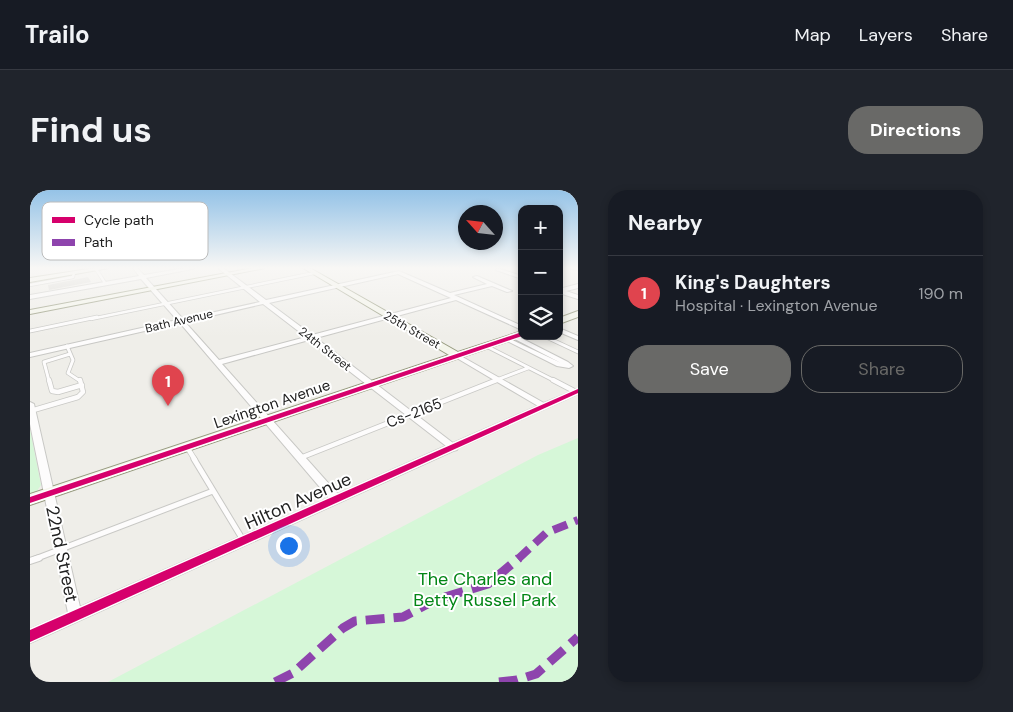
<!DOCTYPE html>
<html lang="en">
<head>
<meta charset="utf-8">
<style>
  body { margin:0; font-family:"DM Sans",sans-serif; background:#20242c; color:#f1f3f6 }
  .controls { position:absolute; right:15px; top:15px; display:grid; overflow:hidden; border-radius:10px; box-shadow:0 2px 8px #0003 }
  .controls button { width:45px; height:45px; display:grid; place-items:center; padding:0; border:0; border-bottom:1px solid #363941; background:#171b24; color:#f1f3f6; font:25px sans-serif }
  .compass { position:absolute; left:428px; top:15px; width:45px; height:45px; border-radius:50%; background:#171b24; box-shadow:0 2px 8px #0003; rotate:297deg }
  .you { position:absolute; left:258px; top:355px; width:18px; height:18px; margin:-12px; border:4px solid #fff; border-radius:50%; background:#1a73e8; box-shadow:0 0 0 8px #1a73e833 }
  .badge { display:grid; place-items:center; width:32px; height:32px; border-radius:50%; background:#696967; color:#fff; font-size:16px; font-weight:700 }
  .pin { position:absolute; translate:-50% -41px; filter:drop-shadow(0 1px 2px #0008) }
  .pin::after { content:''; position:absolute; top:26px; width:18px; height:15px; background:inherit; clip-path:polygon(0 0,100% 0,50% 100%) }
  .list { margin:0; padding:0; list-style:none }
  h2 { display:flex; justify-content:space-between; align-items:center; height:65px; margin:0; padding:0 20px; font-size:21px }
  h2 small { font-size:16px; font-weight:400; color:#9ea1a6 }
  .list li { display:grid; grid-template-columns:32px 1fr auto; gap:15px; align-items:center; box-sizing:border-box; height:75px; padding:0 20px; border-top:1px solid #363941 }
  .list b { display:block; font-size:19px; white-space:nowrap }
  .list p { margin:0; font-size:16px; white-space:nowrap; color:#9ea1a6 }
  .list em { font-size:16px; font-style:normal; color:#9ea1a6 }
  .actions { display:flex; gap:10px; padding:15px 20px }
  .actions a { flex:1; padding:11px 0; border:1px solid #696967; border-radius:20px; text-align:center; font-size:18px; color:#696967 }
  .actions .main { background:#696967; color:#fff }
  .icon { flex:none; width:28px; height:28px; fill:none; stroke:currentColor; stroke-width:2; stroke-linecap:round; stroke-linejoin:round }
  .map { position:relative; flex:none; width:548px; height:492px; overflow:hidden; border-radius:20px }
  header { display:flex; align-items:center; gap:30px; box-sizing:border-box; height:70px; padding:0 25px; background:#171b24; border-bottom:1px solid #363941 }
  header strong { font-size:24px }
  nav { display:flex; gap:28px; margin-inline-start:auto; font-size:18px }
  .intro { display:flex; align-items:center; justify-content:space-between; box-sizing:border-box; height:120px; padding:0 30px }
  h1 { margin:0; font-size:35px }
  .button { padding:12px 22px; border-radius:20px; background:#696967; color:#fff; font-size:18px; font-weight:700 }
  main { display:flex; gap:30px; padding:0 30px }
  aside { flex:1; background:#171b24; border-radius:20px; box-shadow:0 2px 8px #0003 }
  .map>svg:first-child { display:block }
  .park { fill:#d6f7d8 }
  .building { fill:#d7d6d2 }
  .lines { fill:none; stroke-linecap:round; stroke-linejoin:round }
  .lane-far4-casing { stroke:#c8c8c5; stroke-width:4 }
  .lane-far3-casing { stroke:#c8c8c5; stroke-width:4.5 }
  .lane-far2-casing { stroke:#c8c8c5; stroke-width:6 }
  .lane-far1-casing { stroke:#c8c8c5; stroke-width:7 }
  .lane-casing { stroke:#c8c8c5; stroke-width:8 }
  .street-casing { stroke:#c8c8c5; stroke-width:2 }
  .secondary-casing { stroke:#969a7f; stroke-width:2 }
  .lane-far4 { stroke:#fdfcfc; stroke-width:2.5 }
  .lane-far3 { stroke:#fdfcfc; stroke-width:3 }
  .lane-far2 { stroke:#fdfcfc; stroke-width:4.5 }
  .lane-far1 { stroke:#fdfcfc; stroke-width:5 }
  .lane { stroke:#fdfcfc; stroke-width:6 }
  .street { fill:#fdfcfc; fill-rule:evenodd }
  .secondary { fill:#f4f5eb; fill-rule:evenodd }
  .quiet-far1 { stroke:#8e44ad; stroke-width:8; stroke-dasharray:15 8; stroke-linecap:butt }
  .quiet { stroke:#8e44ad; stroke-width:9; stroke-dasharray:19 9; stroke-linecap:butt }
  .cycleway-casing { stroke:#fff; stroke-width:3 }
  .cycleway { fill:#d6006c; fill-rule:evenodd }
  .labels { text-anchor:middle; stroke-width:4; stroke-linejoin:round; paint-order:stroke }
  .far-street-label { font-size:12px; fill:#212121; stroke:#fff }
  .street-label { font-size:15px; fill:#212121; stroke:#fff }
  .near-street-label { font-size:18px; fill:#212121; stroke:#fff }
  .near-park-label { font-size:18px; fill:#028615; stroke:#fff }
  .key { fill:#fff; stroke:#bcbcbc; stroke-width:1 }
  .key-label { font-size:14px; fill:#212121 }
</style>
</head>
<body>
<header>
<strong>Trailo</strong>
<nav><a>Map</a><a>Layers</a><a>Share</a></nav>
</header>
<div class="intro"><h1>Find us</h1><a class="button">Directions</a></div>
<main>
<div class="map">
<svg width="548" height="492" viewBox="0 0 548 492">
  <rect width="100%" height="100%" fill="#efeee9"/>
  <path class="park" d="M0 239 11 295 7 301 0 305Z
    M548 248V492H78L508 265Z"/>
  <path class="building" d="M58 87 61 92 19 100 18 95Z"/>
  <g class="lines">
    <defs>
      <path id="lane-far4" d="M66 79 75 93
        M0 95 43 87 44 83
        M61 129 284 83"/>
      <path id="lane-far3" d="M0 141 67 127
        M514 146 548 162
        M37 156 43 170 38 183 50 191
        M456 156 525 191
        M19 191 14 172 40 164
        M464 191 498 178"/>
      <path id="lane-far2" d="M19 190 22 201 28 202 52 195
        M523 190 546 202
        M0 221 48 207 53 202 50 190
        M157 257 165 270
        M270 268 467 190"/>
      <path id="lane-far1" d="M164 269 213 350
        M5 369 183 301"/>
      <path id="lane" d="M0 371 9 368"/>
      <path id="street" d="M103 78H107L114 85 155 78H164L162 79 116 88 153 129 230 112 188 78H193L236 110 369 81 420 103 457 94 443 87 447 86 482 101 477 102 462 96 424 105 492 136V140L426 110 286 148 423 253 508 216 425 167V165H429L514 213 548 199V204L428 258 427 260 423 261 0 453V439L38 423 0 234V212L4 214 50 417 299 308 150 133 0 167V163L147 130 111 89 0 109V105L109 86ZM368 84 421 108 282 145 239 113ZM233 114 276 147 189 170 155 132ZM279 150 416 256 308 304 192 174Z
        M467 78 492 86V89L466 80Z
        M541 78H548V80L541 79Z
        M548 94V98L536 101 548 105V109L529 103V99Z
        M529 138 548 146V150L529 142Z
        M483 144 538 172 543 176 539 178 527 176 473 149 474 148H478L531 173 481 147V145Z"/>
      <path id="secondary" d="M65 78H79L0 92V88Z
        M223 78H235L0 124V120Z
        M273 78H280L428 162 492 141V146H494L0 315V304L419 165Z
        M548 121V127L529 134V128Z"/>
    </defs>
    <use href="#lane-far4" class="lane-far4-casing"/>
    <use href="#lane-far3" class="lane-far3-casing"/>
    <use href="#lane-far2" class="lane-far2-casing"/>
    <use href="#lane-far1" class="lane-far1-casing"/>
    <use href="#lane" class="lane-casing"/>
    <use href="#street" class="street-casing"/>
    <use href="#secondary" class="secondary-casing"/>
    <use href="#lane-far4" class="lane-far4"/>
    <use href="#lane-far3" class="lane-far3"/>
    <use href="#lane-far2" class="lane-far2"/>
    <use href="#lane-far1" class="lane-far1"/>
    <use href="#lane" class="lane"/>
    <use href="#street" class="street"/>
    <use href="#secondary" class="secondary"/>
    <path class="quiet-far1" d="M488 369 516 343 548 330"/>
    <path class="quiet" d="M245 492 263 483 313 438 325 431 373 427 405 410 458 394 489 368
      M469 492 487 490 506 484 548 447"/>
    <defs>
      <path id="cycleway" d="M492 142V146L0 313V307Z
        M548 199V203L0 452V440Z"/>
    </defs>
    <use href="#cycleway" class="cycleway-casing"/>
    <use href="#cycleway" class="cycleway"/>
  </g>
  <linearGradient id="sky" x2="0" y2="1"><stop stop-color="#95c3e7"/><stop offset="0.53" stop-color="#f8f7f5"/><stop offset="1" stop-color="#f8f7f5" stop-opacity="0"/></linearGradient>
  <rect width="548" height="147" fill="url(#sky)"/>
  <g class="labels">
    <g class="far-street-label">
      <text transform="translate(149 131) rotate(-13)" y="4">Bath Avenue</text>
      <text transform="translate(382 140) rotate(30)" y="4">25th Street</text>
      <text transform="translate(295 159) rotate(38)" y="4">24th Street</text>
    </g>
    <g class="street-label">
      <text transform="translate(242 214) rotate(-19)" y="5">Lexington Avenue</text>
      <text transform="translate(384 223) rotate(-21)" y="5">Cs-2165</text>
    </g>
    <g class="near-street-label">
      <text transform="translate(268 311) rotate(-24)" y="6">Hilton Avenue</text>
      <text transform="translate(32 364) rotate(78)" y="6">22nd Street</text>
    </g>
    <g class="near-park-label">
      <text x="455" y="395">The Charles and<tspan x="455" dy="21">Betty Russel Park</tspan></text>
    </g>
  </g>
  <rect x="12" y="12" width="166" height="58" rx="8" class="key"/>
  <rect x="22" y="27" width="23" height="6" fill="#d6006c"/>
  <rect x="22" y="49" width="23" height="7" fill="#8e44ad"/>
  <g class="key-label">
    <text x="54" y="35">Cycle path</text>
    <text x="54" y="57">Path</text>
  </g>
</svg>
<div class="controls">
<button>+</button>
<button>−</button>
<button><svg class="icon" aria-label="layers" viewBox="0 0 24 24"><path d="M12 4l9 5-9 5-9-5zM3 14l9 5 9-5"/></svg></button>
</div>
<svg class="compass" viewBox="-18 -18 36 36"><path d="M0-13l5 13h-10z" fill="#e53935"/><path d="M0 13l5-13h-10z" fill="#9ea1a6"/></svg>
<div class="you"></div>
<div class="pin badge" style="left:138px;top:216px;background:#e0444e">1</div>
</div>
<aside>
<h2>Nearby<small></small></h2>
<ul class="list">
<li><span class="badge" style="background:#e0444e">1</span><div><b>King's Daughters</b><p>Hospital · Lexington Avenue</p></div><em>190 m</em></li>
</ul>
<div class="actions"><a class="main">Save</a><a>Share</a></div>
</aside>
</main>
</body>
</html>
